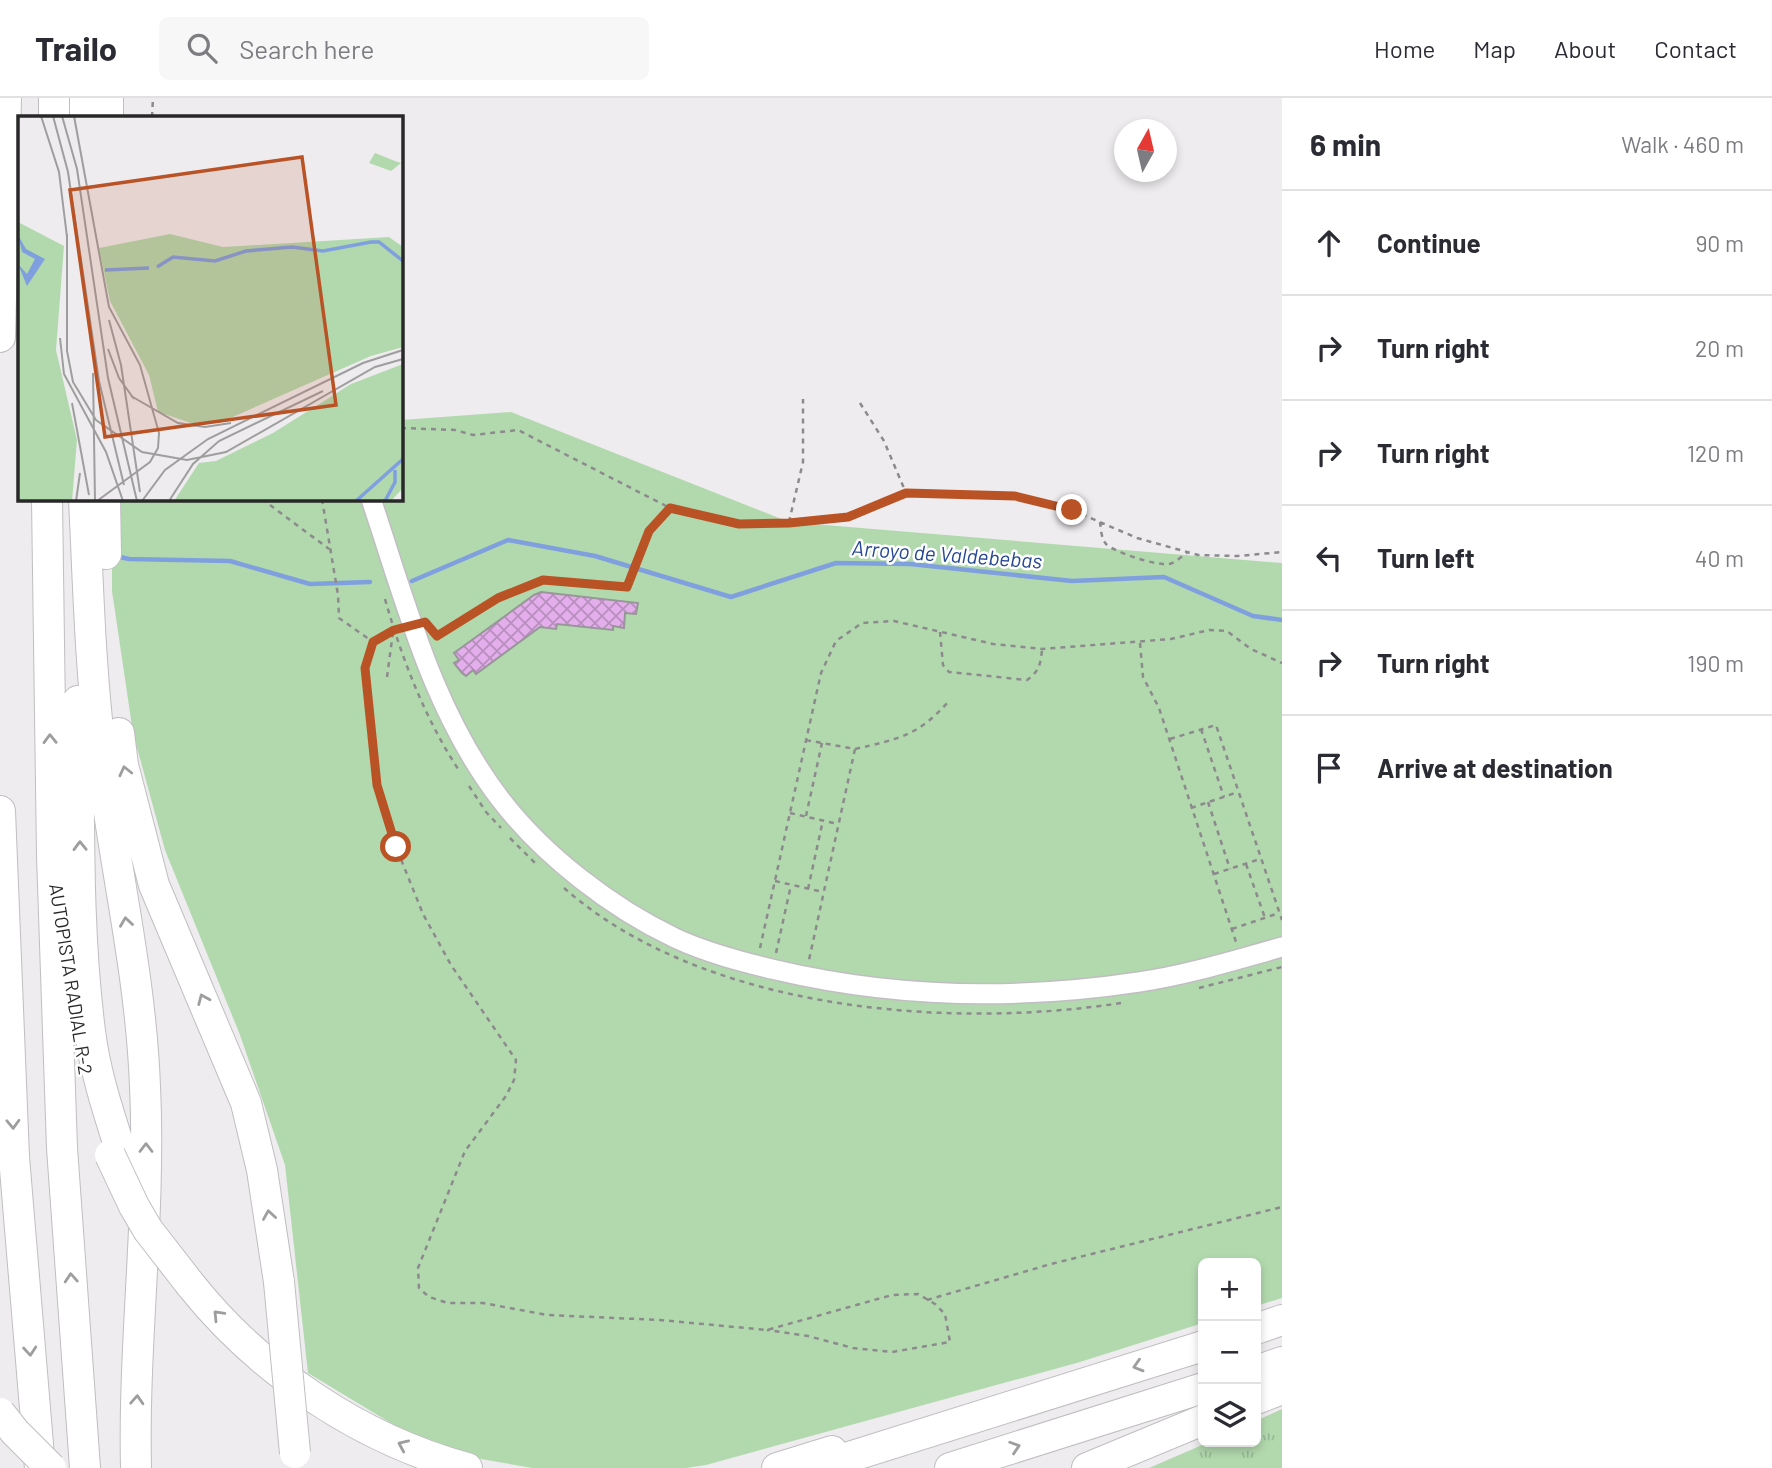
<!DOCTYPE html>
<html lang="en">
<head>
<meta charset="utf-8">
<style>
  body { margin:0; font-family:Barlow,sans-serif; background:#f7f7f7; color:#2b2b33 }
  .controls { position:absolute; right:21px; bottom:21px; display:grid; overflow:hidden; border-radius:10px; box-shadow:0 4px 10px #0003 }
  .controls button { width:63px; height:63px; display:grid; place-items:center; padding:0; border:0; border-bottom:2px solid #e1e1e2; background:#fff; color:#2b2b33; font:35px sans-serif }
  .compass { position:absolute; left:1114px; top:21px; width:63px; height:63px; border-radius:50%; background:#fff; box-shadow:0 4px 10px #0003; rotate:8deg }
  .stop { position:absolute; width:21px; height:21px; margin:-16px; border:5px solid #b95325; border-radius:50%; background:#fff }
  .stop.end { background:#b95325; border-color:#fff; box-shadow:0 2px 7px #0008 }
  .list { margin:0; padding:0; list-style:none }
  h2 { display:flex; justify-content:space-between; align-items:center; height:91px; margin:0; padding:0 28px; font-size:30px }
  h2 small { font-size:23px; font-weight:400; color:#7c7c81 }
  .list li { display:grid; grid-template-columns:46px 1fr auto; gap:21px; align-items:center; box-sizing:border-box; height:105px; padding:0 28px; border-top:2px solid #e1e1e2 }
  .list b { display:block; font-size:26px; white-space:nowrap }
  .list em { font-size:23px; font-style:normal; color:#7c7c81 }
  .icon { flex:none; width:38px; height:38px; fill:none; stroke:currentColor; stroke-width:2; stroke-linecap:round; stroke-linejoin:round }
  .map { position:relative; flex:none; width:1282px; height:1370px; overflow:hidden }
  header { display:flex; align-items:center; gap:42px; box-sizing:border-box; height:98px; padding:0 35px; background:#fff; border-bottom:2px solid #e1e1e2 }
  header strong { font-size:33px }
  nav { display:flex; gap:38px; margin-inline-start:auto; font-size:24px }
  .search { width:490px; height:63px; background:#f7f7f7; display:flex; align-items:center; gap:18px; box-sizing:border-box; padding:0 24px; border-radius:10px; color:#7c7c81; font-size:26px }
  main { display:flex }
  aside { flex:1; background:#fff }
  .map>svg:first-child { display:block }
  .grass { fill:url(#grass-tufts) }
  .park { fill:#b2d9ae }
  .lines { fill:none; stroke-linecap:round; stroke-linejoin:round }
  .stream { stroke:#7f9fdf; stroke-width:4.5 }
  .building { fill:url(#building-cross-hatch); stroke:#989699; stroke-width:2 }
  .minor-casing { stroke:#c0bec1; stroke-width:22 }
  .highway-casing { stroke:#c0bec1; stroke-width:32 }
  .path { stroke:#8c8a8c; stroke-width:2.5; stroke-dasharray:5 5; stroke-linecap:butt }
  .minor { stroke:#fff; stroke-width:19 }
  .highway { stroke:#fff; stroke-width:30 }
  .highway-bridge-casing { stroke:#c0bec1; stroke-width:32; stroke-linecap:butt }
  .highway-bridge { stroke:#fff; stroke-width:30 }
  .oneway { stroke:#9f9e9f }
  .route { stroke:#b95325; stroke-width:9 }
  .labels { text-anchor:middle; stroke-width:5; stroke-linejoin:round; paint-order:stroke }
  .street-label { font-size:19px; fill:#292829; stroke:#fff }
  .water-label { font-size:21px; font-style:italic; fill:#274894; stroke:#fff }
  .inset-river { fill:none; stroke:#7f9fdf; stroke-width:3.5 }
  .inset-road { fill:none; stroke:#9f9e9f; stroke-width:2 }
  .view { fill:#b95325; fill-opacity:0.15; stroke:#b95325; stroke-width:3.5 }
  .inset-edge { fill:none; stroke:#292829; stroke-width:3.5 }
</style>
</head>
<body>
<header>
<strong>Trailo</strong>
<div class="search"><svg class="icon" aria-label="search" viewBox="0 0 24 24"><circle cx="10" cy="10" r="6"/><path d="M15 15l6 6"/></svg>Search here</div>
<nav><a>Home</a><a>Map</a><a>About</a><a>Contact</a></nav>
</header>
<main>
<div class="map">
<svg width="1282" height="1370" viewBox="0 0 1282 1370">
  <defs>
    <pattern id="grass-tufts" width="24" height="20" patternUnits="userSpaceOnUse" patternTransform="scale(1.75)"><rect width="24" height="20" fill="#b2d9ae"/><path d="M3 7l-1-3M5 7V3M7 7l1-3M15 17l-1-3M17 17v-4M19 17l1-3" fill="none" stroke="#99ba96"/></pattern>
    <pattern id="building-cross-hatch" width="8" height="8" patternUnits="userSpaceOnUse" patternTransform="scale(1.75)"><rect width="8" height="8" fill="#e3aeeb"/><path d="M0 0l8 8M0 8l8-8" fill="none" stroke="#b88ebe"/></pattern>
  </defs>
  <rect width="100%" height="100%" fill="#eeecee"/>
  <path class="grass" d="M1282 1311V1370H1149L1209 1344H1256V1323Z"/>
  <path class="park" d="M511 314 789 424 1282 465V1200L1256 1208V1165H1203V1225L1080 1264 706 1367 686 1370H532L481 1361 399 1330 308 1275 285 1067 240 937 165 752 133 635 112 493V401H401V322Z"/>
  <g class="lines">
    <path class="stream" d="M120 459 129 461 230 463 310 486 370 484
      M412 483 508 442 595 458 731 499 836 465 910 466 1072 483 1164 479 1253 518 1282 522"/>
  </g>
  <path class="building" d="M541 494 638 505 636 516 625 515 624 530 613 528V532L557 526 556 531 540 529 476 576 473 572 466 578 462 575 454 565 459 562 454 555 534 497Z"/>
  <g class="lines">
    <defs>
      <path id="minor" d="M371 401C406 505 433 614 501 702 544 758 612 810 675 840 707 855 742 864 776 872 895 900 1019 902 1139 884 1187 877 1235 862 1282 849"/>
      <path id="highway" d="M54 19V0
        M85 19V0
        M108 19V0
        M0 239 6 0
        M47 401 52 758 62 1050 85 1370
        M84 401C88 483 90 567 100 649 113 763 141 875 145 989 151 1117 133 1243 136 1370
        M105 401 106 456
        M78 603C80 713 76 824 90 933 95 975 109 1016 122 1057
        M119 635 123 667 154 787 246 1005 262 1072 279 1184
        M0 713 14 1059 40 1370
        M190 1186C259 1273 360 1341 467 1370
        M1256 1231 1282 1222
        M1256 1273 1282 1264
        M1256 1301 1282 1291
        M777 1370 832 1353
        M814 1370 1203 1248
        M950 1370 1203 1290
        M1087 1370 1203 1322"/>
    </defs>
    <use href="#minor" class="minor-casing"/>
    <use href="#highway" class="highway-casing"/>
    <path class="path" d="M152 19 153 0
      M860 305 884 343 906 395
      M401 330 455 332 473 337 518 332 670 410 739 426 789 424 848 419 906 395 1015 398 1072 412 1137 440 1198 457 1238 458 1282 454
      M262 401 329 451
      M322 401 338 497 339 520 373 544
      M346 401 354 404
      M789 424 803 364V301
      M1100 424C1101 431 1101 440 1106 446 1114 454 1156 468 1169 466 1175 465 1182 458 1188 454
      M385 501C402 561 425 621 460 674
      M396 531 373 544 365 570 377 687 396 749 423 816 451 867 516 962 514 982 506 998 465 1053 418 1170 419 1190 429 1199 448 1205H483L547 1217 660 1222 767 1232 892 1197 918 1196 935 1206 945 1216 950 1244 892 1254 853 1250 808 1238 767 1232
      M433 533 437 538 498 500 543 482 627 489 649 433 670 410
      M940 534 943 567 949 574 1027 582C1039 574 1041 565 1042 551
      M1140 545 1143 579 1159 610 1236 844
      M387 579 393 534
      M1201 631 1224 699
      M1170 641 1216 627 1282 822
      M806 642 855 651 809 862
      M855 651C898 641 918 638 948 604
      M469 688 486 714 501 730
      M1208 704 1230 771
      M1191 710 1238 694
      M790 715 838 726
      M806 718 822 645
      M510 740 535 765
      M1246 766 1265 820
      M1214 776 1260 761
      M775 783 823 794
      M564 790C703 912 945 932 1121 905
      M808 791 823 722
      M1232 831 1279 815
      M760 850 821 575 836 543 862 525 894 523 993 546 1042 551 1171 541 1209 532 1227 533 1251 551 1282 565
      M776 855 791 787
      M1199 890 1282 869
      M927 1202 1051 1166 1282 1109"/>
    <use href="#minor" class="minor"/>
    <use href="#highway" class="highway"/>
    <defs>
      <path id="highway-bridge" d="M110 1057 134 1108 148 1132 190 1186
        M279 1184 295 1355
        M0 1315 15 1334 51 1370"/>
    </defs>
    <use href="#highway-bridge" class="highway-bridge-casing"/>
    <use href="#highway-bridge" class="highway-bridge"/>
  </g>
  <defs><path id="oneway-chevron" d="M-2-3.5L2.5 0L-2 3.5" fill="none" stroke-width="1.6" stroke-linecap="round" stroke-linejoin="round" transform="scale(1.75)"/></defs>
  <g class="oneway">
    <use href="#oneway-chevron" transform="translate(50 641) rotate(-91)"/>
    <use href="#oneway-chevron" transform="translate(125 673) rotate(-103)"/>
    <use href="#oneway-chevron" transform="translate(80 748) rotate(-91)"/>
    <use href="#oneway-chevron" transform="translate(126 824) rotate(-98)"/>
    <use href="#oneway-chevron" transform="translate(203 901) rotate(-113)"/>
    <use href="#oneway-chevron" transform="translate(13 1026) rotate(88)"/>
    <use href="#oneway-chevron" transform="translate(146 1050) rotate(-90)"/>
    <use href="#oneway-chevron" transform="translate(269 1117) rotate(-99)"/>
    <use href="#oneway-chevron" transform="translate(71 1180) rotate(-94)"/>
    <use href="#oneway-chevron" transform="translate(218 1217) rotate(-134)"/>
    <use href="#oneway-chevron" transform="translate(30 1253) rotate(85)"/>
    <use href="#oneway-chevron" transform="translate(1138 1268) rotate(163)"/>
    <use href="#oneway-chevron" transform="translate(137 1302) rotate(-87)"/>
    <use href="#oneway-chevron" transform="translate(403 1347) rotate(-156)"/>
    <use href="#oneway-chevron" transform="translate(1015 1349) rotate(-18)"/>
  </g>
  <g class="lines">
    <path class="route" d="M396 749 377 687 365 570 373 544 394 532 425 524 437 538 498 500 543 482 627 489 649 433 670 410 739 426 789 425 848 419 906 395 1015 398 1072 412"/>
  </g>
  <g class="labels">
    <g class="street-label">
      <text transform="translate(71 881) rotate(81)" y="7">AUTOPISTA RADIAL R-2</text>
    </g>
    <g class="water-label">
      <text transform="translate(947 457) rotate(4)" y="7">Arroyo de Valdebebas</text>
    </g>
  </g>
  <g transform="translate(18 18)">
    <rect width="385" height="385" fill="#eeecee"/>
    <path d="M385 248V372L373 385H156L181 347 198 345 255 317 333 268Z" fill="#b2d9ae"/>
    <path d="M357 37 377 45 383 47 373 55 351 47ZM0 106 46 130 38 234 59 324 54 385H0ZM152 118 205 131 371 121 385 131V231L353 240 201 307H173L140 296 131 259 92 185 81 132Z" fill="#b2d9ae"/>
    <path d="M0 119 8 133 27 143 9 170 0 148 9 158 17 143 4 136Z" fill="#7f9fdf"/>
    <path class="inset-river" d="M139 151 155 141 197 145 228 135 274 131 305 135 353 126H361L385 145M87 154 131 152M338 385 385 343M367 385 377 366V354"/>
    <path class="inset-road" d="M23 0 41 56 49 121M35 0 50 56 81 265 106 369M44 0 59 53 90 262 119 385M56 0 91 191 122 249 141 317 140 332 132 346 79 385M49 118V235L55 266 78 304 124 336 169 344 208 336 357 251 385 243M91 204 103 249 122 376M42 222 46 258 88 336 105 385M90 233 101 262 116 283M75 257 77 385M113 280 160 307 187 311 213 307M54 287 71 379M58 385 62 357M124 385 147 354 190 323 345 247 385 234M151 385 175 348 201 325 305 275"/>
    <path class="view" d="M284 41 318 289 87 321 52 74Z"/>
    <rect width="385" height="385" class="inset-edge"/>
  </g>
</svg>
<div class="controls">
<button>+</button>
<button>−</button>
<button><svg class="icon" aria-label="layers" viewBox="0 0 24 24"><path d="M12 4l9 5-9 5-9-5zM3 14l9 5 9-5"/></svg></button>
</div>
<svg class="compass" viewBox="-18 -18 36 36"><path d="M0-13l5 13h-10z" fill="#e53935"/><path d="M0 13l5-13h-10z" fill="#7c7c81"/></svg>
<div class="stop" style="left:396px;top:749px"></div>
<div class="stop end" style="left:1072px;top:412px"></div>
</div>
<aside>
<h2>6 min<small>Walk · 460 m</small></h2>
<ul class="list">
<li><svg class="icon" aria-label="ahead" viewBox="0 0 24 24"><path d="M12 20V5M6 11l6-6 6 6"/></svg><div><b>Continue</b></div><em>90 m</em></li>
<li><svg class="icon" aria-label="right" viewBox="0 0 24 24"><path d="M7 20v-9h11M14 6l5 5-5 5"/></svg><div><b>Turn right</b></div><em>20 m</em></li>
<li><svg class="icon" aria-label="right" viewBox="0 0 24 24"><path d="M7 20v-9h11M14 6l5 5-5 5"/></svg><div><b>Turn right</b></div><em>120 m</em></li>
<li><svg class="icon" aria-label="left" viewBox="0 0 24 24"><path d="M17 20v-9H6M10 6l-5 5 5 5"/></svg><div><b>Turn left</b></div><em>40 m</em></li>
<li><svg class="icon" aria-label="right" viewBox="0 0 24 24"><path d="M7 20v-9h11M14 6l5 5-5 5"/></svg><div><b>Turn right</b></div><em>190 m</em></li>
<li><svg class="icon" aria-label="arrive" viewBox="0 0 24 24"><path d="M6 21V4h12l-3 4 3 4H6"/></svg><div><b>Arrive at destination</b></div></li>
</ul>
</aside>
</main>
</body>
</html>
